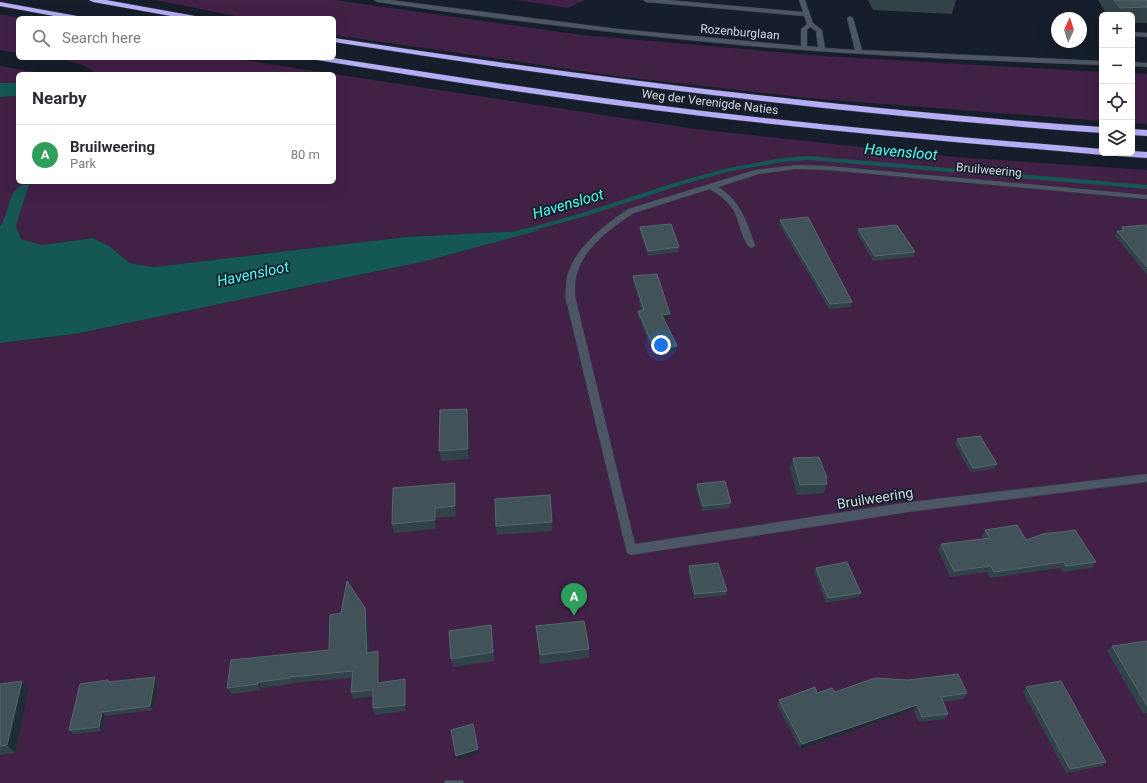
<!DOCTYPE html>
<html lang="en">
<head>
<meta charset="utf-8">
<style>
  body { margin:0; font-family:Roboto,sans-serif; background:#f7f7f7; color:#2b2b33 }
  .controls { position:absolute; right:12px; top:12px; display:grid; overflow:hidden; border-radius:6px; box-shadow:0 4px 16px #0002 }
  .controls button { width:36px; height:36px; display:grid; place-items:center; padding:0; border:0; border-bottom:1px solid #e1e1e2; background:#fff; color:#2b2b33; font:20px sans-serif }
  .compass { position:absolute; left:1051px; top:12px; width:36px; height:36px; border-radius:50%; background:#fff; box-shadow:0 4px 16px #0002; rotate:4deg }
  .you { position:absolute; left:661px; top:345px; width:14px; height:14px; margin:-10px; border:3px solid #fff; border-radius:50%; background:#1a73e8; box-shadow:0 0 0 6px #1a73e833 }
  .badge { display:grid; place-items:center; width:26px; height:26px; border-radius:50%; background:#2563eb; color:#fff; font-size:13px; font-weight:700 }
  .pin { position:absolute; translate:-50% -33px; filter:drop-shadow(0 1px 2px #0008) }
  .pin::after { content:''; position:absolute; top:21px; width:14px; height:12px; background:inherit; clip-path:polygon(0 0,100% 0,50% 100%) }
  .list { margin:0; padding:0; list-style:none }
  h2 { display:flex; justify-content:space-between; align-items:center; height:52px; margin:0; padding:0 16px; font-size:17px }
  h2 small { font-size:13px; font-weight:400; color:#7c7c81 }
  .list li { display:grid; grid-template-columns:26px 1fr auto; gap:12px; align-items:center; box-sizing:border-box; height:60px; padding:0 16px; border-top:1px solid #e1e1e2 }
  .list b { display:block; font-size:15px; white-space:nowrap }
  .list p { margin:0; font-size:13px; white-space:nowrap; color:#7c7c81 }
  .list em { font-size:13px; font-style:normal; color:#7c7c81 }
  .icon { flex:none; width:22px; height:22px; fill:none; stroke:currentColor; stroke-width:2; stroke-linecap:round; stroke-linejoin:round }
  .map { position:relative; flex:none; width:1147px; height:783px; overflow:hidden }
  .search { position:absolute; background:#fff; box-shadow:0 4px 16px #0002; left:16px; top:16px; width:320px; height:44px; display:flex; align-items:center; gap:10px; box-sizing:border-box; padding:0 14px; border-radius:6px; color:#7c7c81; font-size:15px }
  .panel { position:absolute; background:#fff; box-shadow:0 4px 16px #0002; left:16px; top:72px; width:320px; height:112px; border-radius:6px }
  .map>svg:first-child { display:block }
  .green { fill:#422147 }
  .water { fill:#145753 }
  .lines { fill:none; stroke-linecap:round; stroke-linejoin:round }
  .stream { fill:#145753; fill-rule:evenodd }
  .minor-casing { stroke:#343943; stroke-width:1 }
  .highway-casing { stroke:#343943; stroke-width:1 }
  .minor { fill:#4c5664; fill-rule:evenodd }
  .highway { fill:#b5adf6; fill-rule:evenodd }
  .wall { fill:#314249 }
  .shaded-wall { fill:#1f2d36 }
  .building { fill:#425259; stroke:#58676e }
  .labels { text-anchor:middle; stroke-width:3.5; stroke-linejoin:round; paint-order:stroke }
  .far-street-label { font-size:12px; fill:#d0d6de; stroke:#151e2a }
  .street-label { font-size:14px; fill:#d0d6de; stroke:#151e2a }
  .water-label { font-size:15px; font-style:italic; fill:#55fff3; stroke:#151e2a }
</style>
</head>
<body>
<div class="map">
<svg width="1147" height="783" viewBox="0 0 1147 783">
  <rect width="100%" height="100%" fill="#151e2a"/>
  <path class="green" d="M155 0H335L582 35 823 56 1102 72V121L807 98 616 76 334 35V18H245Z
    M516 0H585L568 8Z
    M0 14 20 18H18V53L0 50Z
    M51 58H232L333 74H96C84 62 67 61 51 58Z
    M0 66 47 74H18V83H0Z
    M1132 73 1147 74V124L1132 123Z
    M334 74 696 129 954 157 1147 170V783H0V343L75 334 422 262 538 230 405 237 154 267 130 263 109 246 93 238 42 245 21 239 16 226 28 184 9 203 5 219 0 226V97L18 96V182H334Z"/>
  <path class="water" d="M0 83H18V96L0 97Z
    M29 184 16 226 21 239 42 245 93 238 109 246 130 263 154 267 405 237 541 230 422 262 75 334 0 343V226C11 211 6 186 29 184Z"/>
  <g class="lines">
    <path class="stream" d="M809 156 1147 185V189L809 160 783 162 731 171 681 185 583 217 515 235 512 233 513 232 579 214 677 182 728 168 783 158Z"/>
    <defs>
      <path id="minor" d="M374 0H390L618 29 801 46V29L807 24 804 16 646 2 643 0H667L803 12 799 0H805L813 23 822 30 825 48 855 50 847 18 850 16 853 18 862 50 1102 61V65C989 61 875 56 762 47 633 36 505 20 377 2ZM810 27 816 31 818 47 807 46V30Z
        M1132 32 1147 33V37L1132 36Z
        M1132 62 1147 63V67L1132 66Z
        M796 165 828 166 1147 195V199L828 170 796 169 759 174 718 187C740 200 747 222 755 245L754 247 751 248C744 246 738 218 734 211 728 201 719 195 710 189L634 213C611 228 582 249 576 277 575 283 575 290 575 296L635 544 909 502 1147 474V482L909 512 631 555 627 553 565 296C566 290 566 283 567 277 574 248 604 225 628 209L755 170Z"/>
      <path id="highway" d="M89 0H106L195 16 199 18H182L93 2Z
        M0 2 77 16 81 18H65L0 6Z
        M334 38C589 77 844 109 1102 127V133C844 115 589 82 334 42Z
        M313 58H333C456 77 579 96 703 111 835 127 969 138 1102 149V153H1106L1102 155C969 143 835 132 702 116 574 101 445 81 317 60Z
        M1132 129 1147 130V136L1132 135Z
        M1132 151 1147 152V158L1117 156 1112 153H1132Z"/>
    </defs>
    <use href="#minor" class="minor-casing"/>
    <use href="#highway" class="highway-casing"/>
    <use href="#minor" class="minor"/>
    <use href="#highway" class="highway"/>
  </g>
  <path class="wall" d="M868 0H956L952 14 873 10Z
    M1098 0H1147V23H1132V15H1107Z
    M780 220 852 302 851 307 829 309 779 224Z
    M1147 226V275L1115 236 1117 231H1120L1122 227Z
    M640 227 679 247 678 252 648 256 640 232Z
    M858 229 915 252 913 257 873 261 857 233Z
    M633 276 670 314 669 319 664 320 677 346 676 351 655 355 638 316V311H642L633 281Z
    M469 418V459L441 461 439 451Z
    M957 439 997 464 994 469 970 472 955 444Z
    M793 458 827 478 826 480 827 484 824 493 797 495 790 468Z
    M697 484 731 503 730 508 702 511 696 489Z
    M456 492V516L436 518V529L394 533 392 524Z
    M552 522V531L497 535 496 526Z
    M985 530 1026 540 1096 562 1092 568 1062 572 1060 568 990 578 987 572 950 577 938 550 941 544 983 539 982 536Z
    M689 566 727 591 726 595 694 599 688 571Z
    M816 568 861 593 859 597 826 603 814 572Z
    M365 608 367 615 369 652 378 651 380 658V682L405 679 406 686V711L375 715 373 708V696L353 699 351 692 352 678 293 683V684L261 688V690L231 694 227 688 329 650 341 613Z
    M491 625 494 661 453 667 451 659Z
    M536 626 589 649V658L540 664Z
    M1147 641V713L1143 714 1107 651 1112 646Z
    M108 680 110 682 158 681 153 710 105 716 102 731 73 734 69 730Z
    M0 684 29 689 15 753 0 755Z
    M1026 687 1106 762 1102 766 1066 773 1023 692Z
    M835 692 967 693 963 699 943 702 948 714 945 719 919 722 913 710 800 749 777 705 779 700 817 693Z"/>
  <path class="shaded-wall" d="M670 314 669 319 661 320 662 315Z
    M677 346 676 351 655 355V350Z
    M467 409 469 418V459L468 449Z
    M455 483 456 492V516L455 506Z
    M435 508 436 518V529L435 520Z
    M365 608 367 615 369 659 367 653Z
    M378 651 380 658V689L378 683Z
    M155 677 158 681 153 710 150 706Z
    M405 679 406 686V711L405 705Z
    M22 681 29 689 15 753 7 745Z
    M258 682 261 688V690L258 684Z
    M917 705 913 710 800 749 802 744Z
    M102 712 105 716 102 731 99 727Z
    M478 749 479 753 457 760 456 756Z"/>
  <path class="building" d="M1114 0H1147V7L1120 8Z
    M808 217 852 302 830 304 780 220Z
    M671 224 679 247 648 251 640 227Z
    M897 225 915 252 875 256 858 229Z
    M1147 225V267L1117 231H1124L1122 227Z
    M657 274 670 314 662 315 677 346 655 350 638 311 644 310 633 276Z
    M467 409 468 449 439 451 440 410Z
    M980 436 997 464 973 468 957 439Z
    M819 457 827 478H826L827 484 800 485 793 458Z
    M725 481 731 503 703 506 697 484Z
    M455 483V506L435 508V520L392 524 393 488Z
    M550 495 552 522 496 526 495 499Z
    M1017 525 1026 540 1043 534 1075 530 1096 562 1066 566 1064 562 994 572 991 566 954 571 941 544 990 538 985 530Z
    M847 562 861 593 828 598 816 568Z
    M718 563 727 591 695 594 689 566Z
    M347 581 365 608 367 653 378 651V683L405 679V705L373 708V690L351 692 353 671 290 677V678L258 682V684L227 688 231 660 329 650 330 615 341 613Z
    M584 621 589 649 540 655 536 626Z
    M491 625 493 652 451 659 449 631Z
    M1147 641V706L1112 646Z
    M958 674 967 693 941 697 948 714 922 717 917 705 802 744 779 700 815 687 817 693 832 688 835 692 875 678 908 680Z
    M155 677 150 706 102 712 99 727 69 730 80 684 108 680V682Z
    M22 681 7 745 0 746V684Z
    M1061 681 1106 762 1070 769 1026 687Z
    M473 724 478 749 456 756 451 730Z
    M445 781H463V783H445Z"/>
  <g class="labels">
    <g class="far-street-label">
      <text transform="translate(740 32) rotate(5)" y="4">Rozenburglaan</text>
      <text transform="translate(710 102) rotate(7)" y="4">Weg der Verenigde Naties</text>
      <text transform="translate(989 170) rotate(5)" y="4">Bruilweering</text>
    </g>
    <g class="street-label">
      <text transform="translate(875 498) rotate(-9)" y="5">Bruilweering</text>
    </g>
    <g class="water-label">
      <text transform="translate(901 152) rotate(5)" y="5">Havensloot</text>
      <text transform="translate(568 204) rotate(-16)" y="5">Havensloot</text>
      <text transform="translate(253 274) rotate(-12)" y="5">Havensloot</text>
    </g>
  </g>
</svg>
<div class="controls">
<button>+</button>
<button>−</button>
<button><svg class="icon" aria-label="locate" viewBox="0 0 24 24"><circle cx="12" cy="12" r="6"/><path d="M12 2v4M12 18v4M2 12h4M18 12h4"/></svg></button>
<button><svg class="icon" aria-label="layers" viewBox="0 0 24 24"><path d="M12 4l9 5-9 5-9-5zM3 14l9 5 9-5"/></svg></button>
</div>
<svg class="compass" viewBox="-18 -18 36 36"><path d="M0-13l5 13h-10z" fill="#e53935"/><path d="M0 13l5-13h-10z" fill="#7c7c81"/></svg>
<div class="you"></div>
<div class="pin badge" style="left:574px;top:616px;background:#2e9e5b">A</div>
<div class="search"><svg class="icon" aria-label="search" viewBox="0 0 24 24"><circle cx="10" cy="10" r="6"/><path d="M15 15l6 6"/></svg>Search here</div>
<section class="panel">
<h2>Nearby<small></small></h2>
<ul class="list">
<li><span class="badge" style="background:#2e9e5b">A</span><div><b>Bruilweering</b><p>Park</p></div><em>80 m</em></li>
</ul>
</section>
</div>
</body>
</html>
